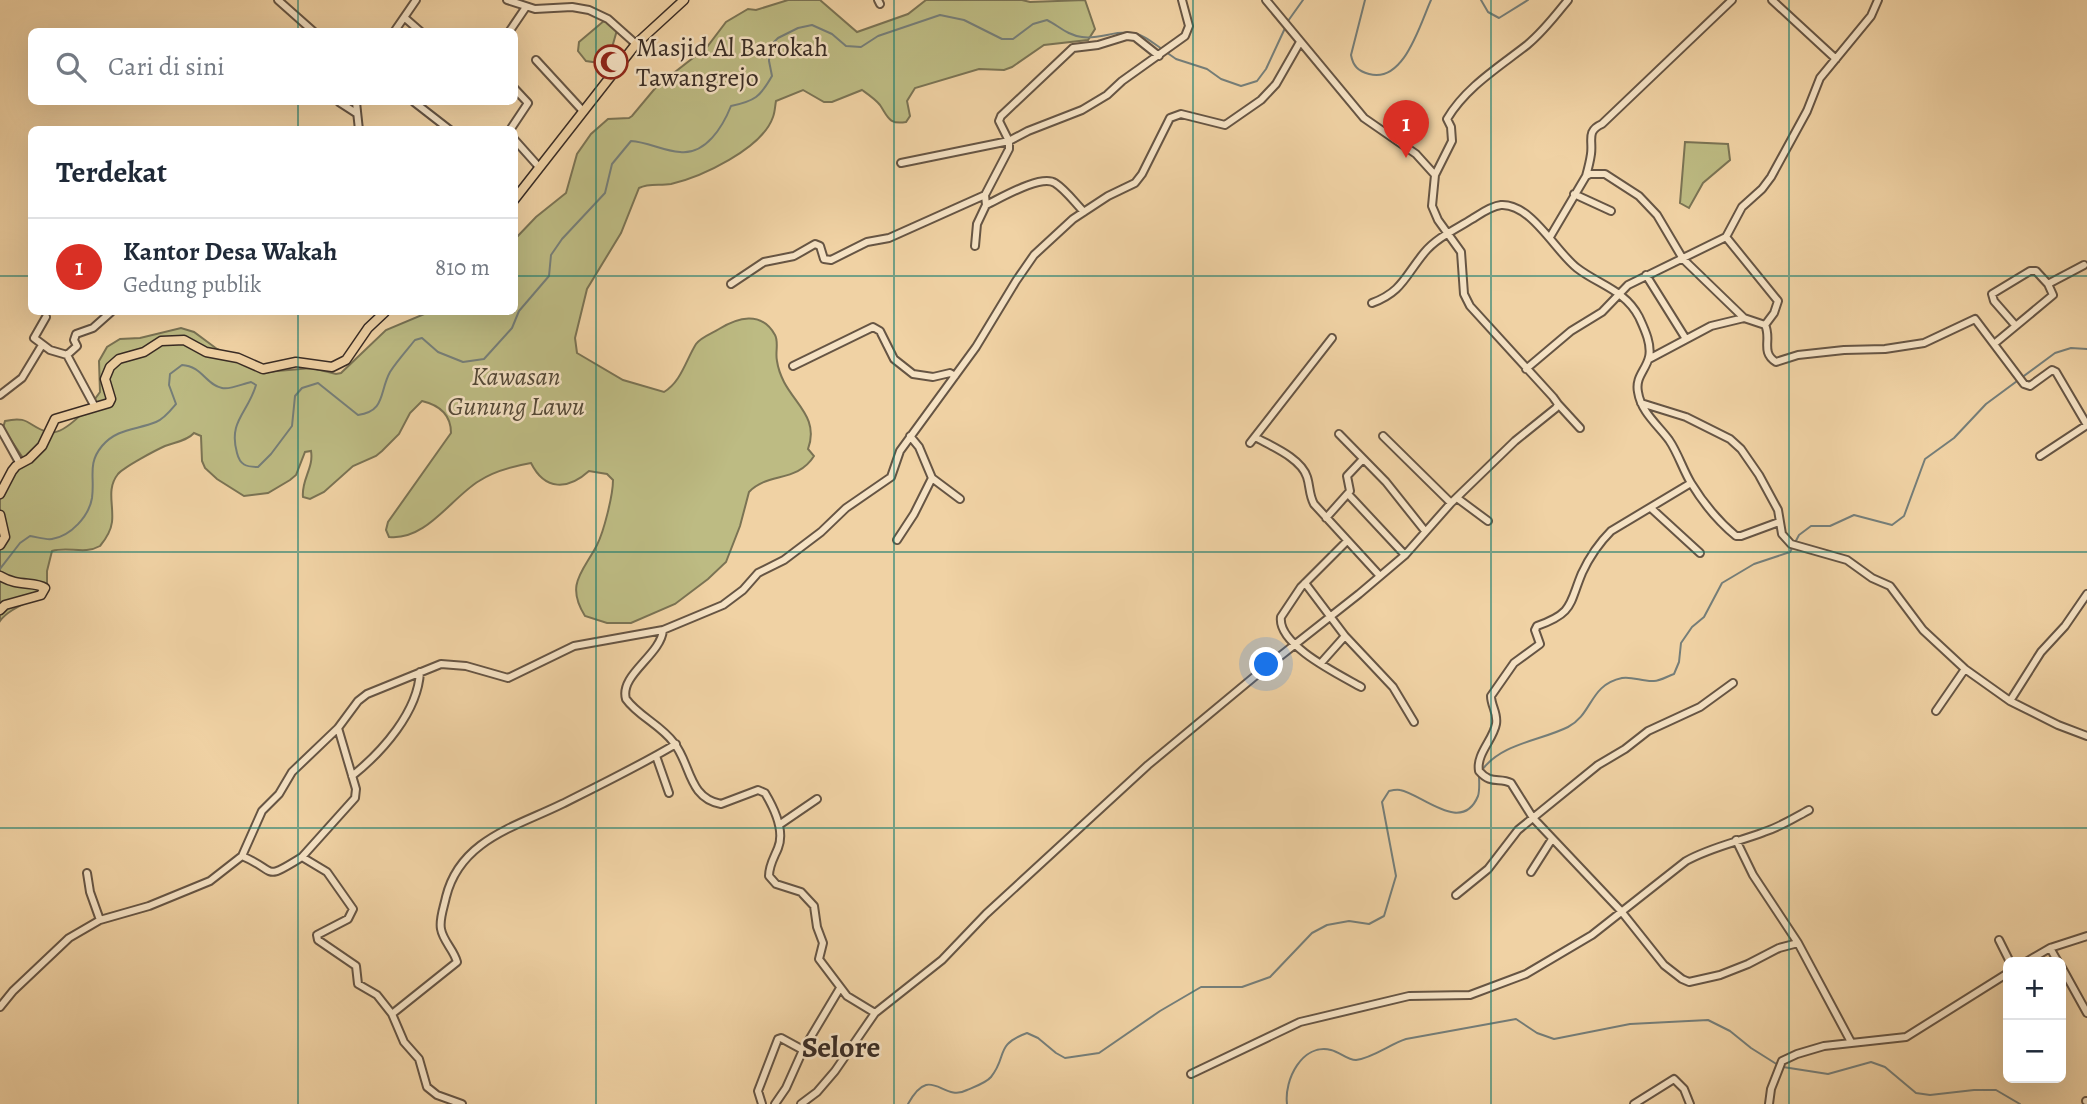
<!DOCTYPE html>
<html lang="id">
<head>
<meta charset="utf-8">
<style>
  body { margin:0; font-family:Alegreya,serif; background:#f6f6f7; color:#1f2937 }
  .controls { position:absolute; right:21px; bottom:21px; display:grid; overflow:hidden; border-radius:10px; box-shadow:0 7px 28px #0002 }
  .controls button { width:63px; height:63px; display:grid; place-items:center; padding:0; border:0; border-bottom:2px solid #e0e1e3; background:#fff; color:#1f2937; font:35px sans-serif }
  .you { position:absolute; left:1267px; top:665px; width:24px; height:24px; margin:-18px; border:5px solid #fff; border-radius:50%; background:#1a73e8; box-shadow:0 0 0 10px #1a73e833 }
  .badge { display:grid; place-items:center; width:46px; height:46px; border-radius:50%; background:#d93025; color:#fff; font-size:23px; font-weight:700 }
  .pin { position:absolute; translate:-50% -58px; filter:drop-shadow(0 2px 4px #0008) }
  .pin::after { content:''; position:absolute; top:37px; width:24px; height:21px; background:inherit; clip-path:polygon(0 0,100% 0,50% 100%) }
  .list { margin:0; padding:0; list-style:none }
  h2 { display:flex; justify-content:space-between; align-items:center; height:91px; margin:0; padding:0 28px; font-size:30px }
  h2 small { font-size:23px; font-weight:400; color:#747a83 }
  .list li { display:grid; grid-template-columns:46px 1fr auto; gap:21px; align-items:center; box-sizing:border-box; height:98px; padding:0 28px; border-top:2px solid #e0e1e3 }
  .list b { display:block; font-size:26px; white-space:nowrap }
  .list p { margin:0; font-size:23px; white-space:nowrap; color:#747a83 }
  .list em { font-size:23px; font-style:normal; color:#747a83 }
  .icon { flex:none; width:38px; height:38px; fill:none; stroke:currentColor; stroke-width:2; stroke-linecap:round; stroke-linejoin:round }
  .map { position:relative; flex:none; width:2087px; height:1104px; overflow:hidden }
  .search { position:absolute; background:#fff; box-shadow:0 7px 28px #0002; left:28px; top:28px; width:490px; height:77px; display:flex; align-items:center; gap:18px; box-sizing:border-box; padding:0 24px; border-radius:10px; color:#747a83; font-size:26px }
  .panel { position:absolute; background:#fff; box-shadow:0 7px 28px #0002; left:28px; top:126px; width:490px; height:189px; border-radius:10px }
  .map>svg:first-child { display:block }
  .green { fill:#bdbb83; stroke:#7a7354; stroke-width:2 }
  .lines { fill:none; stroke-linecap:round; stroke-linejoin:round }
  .stream { stroke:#757e79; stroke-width:2 }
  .minor-casing { stroke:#654; stroke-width:10 }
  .major-casing { stroke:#382b24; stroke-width:11 }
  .minor { stroke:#f5e2c4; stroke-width:6 }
  .major { stroke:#f0d2a4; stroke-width:8 }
  .grid { fill:none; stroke:#0f766e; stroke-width:2; stroke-opacity:0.55 }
  .labels { text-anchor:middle; stroke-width:5; stroke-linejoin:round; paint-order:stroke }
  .poi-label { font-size:26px; fill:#382b24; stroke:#f5e2c4; text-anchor:start }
  .park-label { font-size:26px; font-style:italic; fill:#534837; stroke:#f5e2c4 }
  .quarter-label { font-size:30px; font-weight:bold; fill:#382b24; stroke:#f5e2c4 }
</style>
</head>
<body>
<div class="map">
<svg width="2087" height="1104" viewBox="0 0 2087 1104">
  <rect width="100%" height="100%" fill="#f0d2a4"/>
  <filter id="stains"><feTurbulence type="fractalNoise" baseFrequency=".00286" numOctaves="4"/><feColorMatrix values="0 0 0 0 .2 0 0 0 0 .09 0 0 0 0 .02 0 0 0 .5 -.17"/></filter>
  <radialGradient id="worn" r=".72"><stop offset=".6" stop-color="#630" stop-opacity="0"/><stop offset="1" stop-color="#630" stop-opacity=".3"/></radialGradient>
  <path class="green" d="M788 0H820L857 32 908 14 926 0H1022L1030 2 1085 0 1095 29 1088 40 1044 45 1012 67 1004 70 979 69 915 88 907 101 910 116 906 122C889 125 888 117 880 105 875 99 869 95 862 90L832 102H824L803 90 776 101C775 106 775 112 773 117 762 149 701 177 671 184 660 186 649 183 639 188L621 233 587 289 575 338 577 353 623 380 664 392C681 382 686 360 696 344 701 337 711 334 719 329 737 318 761 310 775 335 779 342 775 353 777 361 778 368 781 376 784 382 796 405 819 419 808 449L814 456C797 483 768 472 749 492L740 526 726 562 708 579 675 604 631 623H607L585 616C565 584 583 572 597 545 604 531 613 495 613 480L607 474 589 471C568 490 545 491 531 463 514 466 494 471 479 481 451 498 426 541 389 537L386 530 388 522 451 433C451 415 439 405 422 401L410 413 399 434 382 451 376 456 353 466 324 492 310 499 303 497C301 480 314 468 311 451L305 452 296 475 290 480 268 493 244 496 217 479 205 468 202 461 201 436 194 433C187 441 175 442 165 446 156 450 124 467 118 474 106 489 114 505 112 522 111 530 105 540 100 546 84 555 69 546 52 551L47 571V591C33 601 9 608 0 621V493L15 473 23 458 3 428 5 421C30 415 28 427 48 432 64 437 92 404 100 392L99 361 107 347 120 339 140 338 181 328 194 332 217 349 266 372 312 368 336 374 341 373 386 330 429 312H514L515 239 536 217 566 193 577 154 591 134 608 119 629 118 632 116 657 86 707 47 726 22 748 9 756 10Z
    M605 20 617 30 611 51 599 63 586 61 578 51 579 42Z
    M1685 142 1728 144 1730 160 1703 183 1689 208 1680 203Z"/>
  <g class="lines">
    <path class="stream" d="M1365 0 1351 55C1353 66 1358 71 1369 74 1404 84 1420 24 1431 0
      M1481 0 1488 12 1499 18 1528 0
      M1288 21 1303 0
      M1166 52 1176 59 1207 69 1221 79 1241 86 1257 81 1266 69 1286 26
      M0 569 20 543 30 536C37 537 46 540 52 539 71 536 89 516 92 498 95 477 87 464 102 446 117 428 137 430 156 422 164 419 171 410 176 404L169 385 170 374 182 365C202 366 206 385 222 388 230 390 242 384 251 382L256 385C248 413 228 421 237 453 240 465 246 467 258 467L271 454 292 426 295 396 302 388 318 383 358 415C386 411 379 392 390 372 397 361 407 350 415 340L422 338 438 352 463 362 484 359 512 328 519 311 549 276 551 255 562 239 605 193 612 164 631 141C648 142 663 151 680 152 706 155 723 126 731 106 755 101 760 97 772 76L769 61 770 46 778 38 798 28 812 25 832 34 846 46 861 47 878 36 940 15 964 20 1002 39H1013L1033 24 1047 20C1059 26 1067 35 1082 37 1099 40 1115 30 1132 33 1143 34 1153 43 1162 49
      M1482 770C1502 743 1540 741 1568 727 1593 714 1589 685 1622 678 1632 676 1643 682 1654 681 1660 681 1668 676 1674 674L1679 662 1681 643 1692 627 1704 617 1722 583 1754 564 1790 552 1799 535 1811 526H1830L1854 515 1892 525 1904 516 1925 459 1954 438 1986 404 2055 353 2071 348 2087 349
      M1783 1067 1828 1074 1871 1062 1885 1067 1916 1093 1930 1095 1974 1090H1996L2020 1104
      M908 1104C931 1062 942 1103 967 1090 974 1087 986 1083 991 1077 1008 1056 994 1045 1027 1033L1038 1038 1056 1053 1065 1058 1099 1053 1160 1011 1201 987H1242L1270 977 1312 933 1327 925 1349 921 1369 924 1384 916 1396 876 1382 802 1389 791C1393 790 1397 789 1400 790 1422 794 1462 835 1478 796 1480 790 1479 781 1479 775
      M1287 1104C1284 1080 1302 1043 1331 1050 1340 1052 1347 1060 1356 1060 1373 1058 1390 1044 1406 1039L1516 1019 1537 1033 1554 1039 1630 1024 1708 1020 1730 1031 1751 1048 1778 1065"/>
    <defs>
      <path id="minor" d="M278 0 314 32
        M507 0 535 9 572 7 589 10 608 19 636 44
        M878 0 880 4
        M1266 0 1364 118 1416 154 1435 175
        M1772 0 1836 59
        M405 18 421 32
        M394 32 416 0
        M509 32 526 7
        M536 60 582 110
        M339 102 356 113
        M356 102 359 130
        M414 102 450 130
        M510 130 528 103 514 88
        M514 139 539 167
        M901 163 1009 141 1028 131 1082 110 1107 95 1122 81 1185 36 1189 26 1182 0
        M1586 176C1588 169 1590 161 1591 154 1593 140 1586 131 1602 124L1732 0
        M1574 194 1611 211
        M986 205C1001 198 1041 174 1055 183 1066 190 1075 203 1084 212
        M1550 237 1586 176 1590 174H1605L1639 196 1657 215 1683 259 1744 318 1765 325C1772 339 1760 352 1776 362L1798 355 1844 350 1885 349 1924 343 1975 319 2024 384 2030 386 2052 370 2056 372 2087 425
        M1726 237 1778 301 1774 313 1765 325
        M975 246 977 224 986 205 985 195 1009 149V141L999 121 1001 116 1073 48 1098 45 1127 36 1135 37 1159 56
        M1646 275 1686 339
        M731 284 764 262 794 256 815 244 820 246 824 259 831 260 867 242 889 238 985 195
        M2048 284 2084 265
        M1372 303C1402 292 1405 276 1424 253 1436 238 1456 229 1472 219 1480 214 1491 206 1501 205 1531 203 1556 252 1577 268 1599 285 1625 290 1639 317 1644 328 1652 344 1649 357 1646 370 1635 377 1638 392 1641 412 1658 425 1669 440 1678 453 1683 470 1691 483 1702 501 1719 522 1736 536H1741L1779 522
        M46 317 34 338 50 350 67 355 95 407
        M1994 344 2053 295 2048 284 2036 271H2030L1992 294 1994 301 2015 325
        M67 355 77 346 74 340 76 334 93 328 111 312
        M1649 359 1711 326 1744 318
        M793 366 873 327 880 331 894 359 913 374 933 377 950 373 955 376
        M1526 369 1571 331 1602 312 1628 285 1726 237 1742 207 1762 189 1771 177 1807 111 1820 78 1871 16 1878 0
        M0 395 22 378 42 345
        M1641 403 1686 417 1730 439 1741 449 1759 475 1778 510 1782 534 1791 544 1847 560 1872 578 1890 586 1923 630 1965 669 2010 701 2058 725 2087 736
        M1558 404 1580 428
        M0 428 20 464
        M1339 434 1386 482 1425 531
        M1383 436 1451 503
        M1255 437C1271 446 1301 458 1307 477 1310 486 1309 495 1314 504L1380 576
        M1250 443 1332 338
        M2040 456 2087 425
        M932 478 960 499
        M1691 483 1611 531C1599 543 1589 558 1582 573 1569 604 1574 613 1537 626L1535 630 1540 644 1514 663 1491 696C1491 706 1498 713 1496 724 1493 740 1476 754 1479 771 1491 785 1499 777 1511 783L1533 818 1621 911 1664 965 1682 979 1689 982 1720 975 1748 964 1779 948 1798 943
        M1348 494 1405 555
        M1457 498 1488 521
        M1652 509 1700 553
        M1326 518 1350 491 1347 476 1363 459
        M897 540 914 514 932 478 919 447 910 436
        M1347 541 1301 587 1281 617C1277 645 1340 675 1361 687
        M1305 583 1345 636 1393 687 1414 722
        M663 630C661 655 619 675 626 699 638 716 661 725 674 743 691 764 688 798 721 804L758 790 765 793C774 808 785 831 778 848 774 858 769 865 769 876L776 884 801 892 814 906 817 927 823 943 819 959 847 996 875 1013
        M1321 663 1345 636
        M2010 701 2041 652 2065 626 2087 594
        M1936 711 1965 669
        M656 756 669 793
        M352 776C382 752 418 712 420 672
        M779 825 817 799
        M1736 840 1753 875 1798 943 1851 1042
        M242 856 262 811 279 794 292 772 338 728 358 701 367 694 441 664 466 666 508 678 574 646 663 630 723 605 743 590 758 573 784 560 821 532 846 508 891 477 900 451 976 347 1016 281 1034 255 1073 219 1108 196 1135 183 1142 174 1170 118 1181 114 1225 125 1261 100 1276 84 1300 42
        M302 857 355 798 356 789 338 728
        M1531 872 1552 839
        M87 873 90 892 100 920
        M1456 895 1488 869 1518 830 1598 765 1625 749 1648 731 1700 707 1733 683
        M1999 940 2010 962
        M2050 948 2058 962
        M2026 962 2050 948 2087 936
        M2061 966 2087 1013
        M0 1007 13 991 69 938 100 920 149 906 210 881 242 856C278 871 262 882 302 857L327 872 353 909 348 919 317 935 318 940 356 966 358 984 377 995 392 1014 404 1042 419 1059 427 1087 437 1095 462 1104
        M392 1014 457 962C454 950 443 941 441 929 439 919 444 907 446 897 460 840 515 827 562 804 600 785 639 766 676 744
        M1191 1074 1300 1022 1409 996 1470 995 1526 974 1592 935 1686 861C1711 847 1738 842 1764 832 1780 827 1794 818 1809 810
        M2086 1101H2087
        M762 1104 758 1091 778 1039 781 1038 803 1050
        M775 1104 786 1088 803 1050 840 988
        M801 1104 817 1092 835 1071 875 1013 942 960 986 914 1148 765 1260 672 1359 594 1405 555 1451 503 1515 441 1556 408 1558 404 1553 397 1470 306 1464 294 1461 252 1438 220 1432 206 1435 175 1452 141 1451 127 1447 119C1466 87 1499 67 1527 45 1543 32 1555 16 1568 0
        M1634 1104 1674 1079 1684 1089 1690 1104
        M1769 1104 1771 1089 1782 1061 1797 1054 1824 1046 1906 1037 2008 973"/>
      <path id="major" d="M514 200 636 44 684 0
        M0 494 12 471 16 466 29 459 42 446 55 419 109 403 111 399 105 379 110 367 119 359 144 352 161 341 184 340 206 352 238 358 263 369 296 362 332 367 346 360 368 328 385 312
        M0 515 5 537 0 545
        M0 576C18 587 34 581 45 588L41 595 5 605 0 610"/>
    </defs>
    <use href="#minor" class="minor-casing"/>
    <use href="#major" class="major-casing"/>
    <use href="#minor" class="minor"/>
    <use href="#major" class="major"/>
  </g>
  <path class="grid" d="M298 0V32M596 0V1104M894 0V1104M1193 0V1104M1491 0V1104M1789 0V1104M298 102V130M0 276H32M514 276H2087M298 312V1104M0 552H2087M0 828H2087"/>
  <defs>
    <symbol id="mosque-ring" viewBox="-11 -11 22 22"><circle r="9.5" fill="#f5e2c4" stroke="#8f2418" stroke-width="1.5"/><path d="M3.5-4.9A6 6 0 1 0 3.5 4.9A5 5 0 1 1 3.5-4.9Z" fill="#8f2418"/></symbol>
  </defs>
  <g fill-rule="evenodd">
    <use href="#mosque-ring" x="592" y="43" width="38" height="38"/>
  </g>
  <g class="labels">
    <g class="poi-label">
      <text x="636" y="56">Masjid Al Barokah<tspan x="636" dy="30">Tawangrejo</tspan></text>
    </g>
    <g class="park-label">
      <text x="516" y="385">Kawasan<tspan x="516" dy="30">Gunung Lawu</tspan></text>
    </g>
    <g class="quarter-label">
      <text x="841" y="1057">Selore</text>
    </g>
  </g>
  <rect width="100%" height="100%" filter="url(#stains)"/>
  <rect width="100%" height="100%" fill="url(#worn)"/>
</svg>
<div class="controls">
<button>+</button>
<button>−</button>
</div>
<div class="you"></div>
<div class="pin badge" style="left:1406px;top:158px">1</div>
<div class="search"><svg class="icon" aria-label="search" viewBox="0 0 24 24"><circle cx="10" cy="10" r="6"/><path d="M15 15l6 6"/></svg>Cari di sini</div>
<section class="panel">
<h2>Terdekat<small></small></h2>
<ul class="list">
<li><span class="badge">1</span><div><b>Kantor Desa Wakah</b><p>Gedung publik</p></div><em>810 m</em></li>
</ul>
</section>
</div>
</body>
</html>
